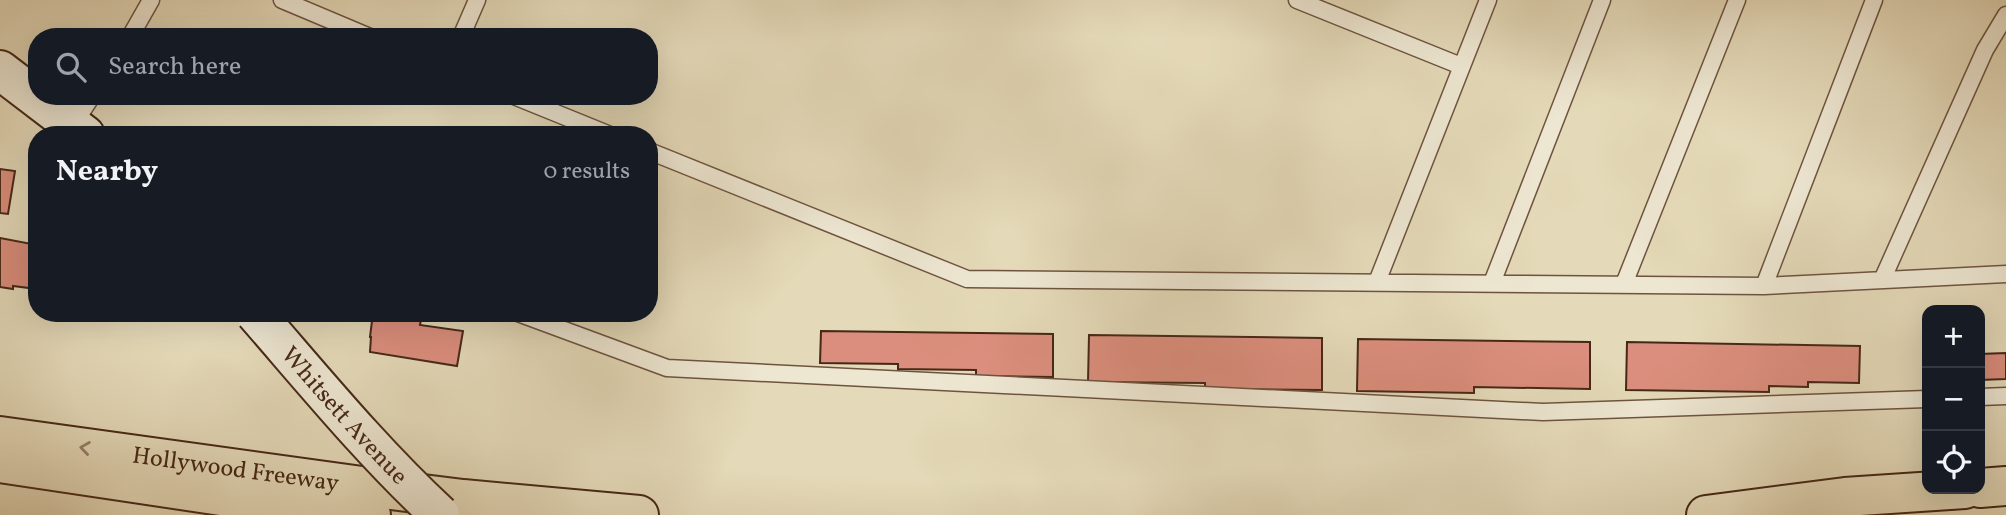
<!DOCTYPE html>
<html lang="en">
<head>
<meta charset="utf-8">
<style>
  body { margin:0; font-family:Vollkorn,serif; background:#20242c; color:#f1f3f6 }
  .controls { position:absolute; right:21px; bottom:21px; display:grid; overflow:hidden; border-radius:14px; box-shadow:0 7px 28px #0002 }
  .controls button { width:63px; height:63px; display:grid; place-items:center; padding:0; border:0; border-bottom:2px solid #363941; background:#171b24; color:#f1f3f6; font:35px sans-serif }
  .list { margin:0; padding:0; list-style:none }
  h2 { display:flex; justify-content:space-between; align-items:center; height:91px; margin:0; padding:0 28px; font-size:30px }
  h2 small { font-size:23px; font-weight:400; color:#9ea1a6 }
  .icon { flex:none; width:38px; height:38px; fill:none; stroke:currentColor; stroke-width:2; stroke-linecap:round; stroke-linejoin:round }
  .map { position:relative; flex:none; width:2006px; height:515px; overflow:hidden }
  .search { position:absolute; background:#171b24; box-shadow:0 7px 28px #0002; left:28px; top:28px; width:630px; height:77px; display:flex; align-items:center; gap:18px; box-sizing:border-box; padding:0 24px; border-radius:28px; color:#9ea1a6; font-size:26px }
  .panel { position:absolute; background:#171b24; box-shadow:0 7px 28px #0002; left:28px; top:126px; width:630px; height:196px; border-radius:28px }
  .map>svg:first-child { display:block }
  .building { fill:#db8e7d; stroke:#462817; stroke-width:2 }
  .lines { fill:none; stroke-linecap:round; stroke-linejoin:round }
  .lane-casing { stroke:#6e543f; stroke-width:19 }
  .secondary-casing { stroke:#462817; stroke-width:42 }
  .highway-casing { stroke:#462817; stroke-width:42 }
  .lane { stroke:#ede6d1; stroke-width:16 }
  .secondary { stroke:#ede6d1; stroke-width:38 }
  .highway { stroke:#e4d9b8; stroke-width:38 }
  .secondary-bridge-casing { stroke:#462817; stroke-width:42; stroke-linecap:butt }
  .secondary-bridge { stroke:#ede6d1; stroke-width:38 }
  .oneway { stroke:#958068 }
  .labels { text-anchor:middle; stroke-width:5; stroke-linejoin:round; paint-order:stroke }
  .street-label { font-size:24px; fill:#462817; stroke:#ede6d1 }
</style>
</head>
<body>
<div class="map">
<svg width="2006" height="515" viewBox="0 0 2006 515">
  <rect width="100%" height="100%" fill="#e4d9b8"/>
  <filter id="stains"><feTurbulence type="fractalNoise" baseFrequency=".00286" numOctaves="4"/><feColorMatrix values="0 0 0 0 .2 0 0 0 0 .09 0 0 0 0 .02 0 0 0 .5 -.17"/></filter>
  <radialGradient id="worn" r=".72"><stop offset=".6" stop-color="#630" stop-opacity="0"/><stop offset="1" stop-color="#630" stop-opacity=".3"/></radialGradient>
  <path class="building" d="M0 169 15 171 8 214 0 213Z
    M0 238 37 245V287L29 285V288L13 286V289L0 287Z
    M373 313H422L420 325 463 331 457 366 370 352 371 337H370Z
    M821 331 1053 334V377L976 376V370L898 369V364L820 363Z
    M1089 335 1322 338V390L1205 389V383L1088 382Z
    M1358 339 1590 342V389L1474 387V393L1357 391Z
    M1627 342 1860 346 1859 383 1808 382V387L1769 386V392L1626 390Z
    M2006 353V379L1980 380V354Z"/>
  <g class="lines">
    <defs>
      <path id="lane" d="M282 0 370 37
        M1297 0 1461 66
        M130 37 151 0
        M461 37 477 0
        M514 96 610 135
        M73 125 92 96
        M649 151 967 279 1764 286 2006 274
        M1883 278 1985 50 2006 15
        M1377 282 1488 0
        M1492 283 1602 0
        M1624 284 1737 0
        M1764 286 1874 0
        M518 313 667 368 1543 412 1927 399
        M1980 397 2006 396"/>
      <path id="secondary" d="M0 70 85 135"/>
      <g id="highway">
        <path id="s1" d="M0 436 391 490 463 499 639 515"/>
        <path d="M0 463 268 503 371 515"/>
        <path d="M1980 488 2006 486"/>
        <path d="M1706 515 1845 497 1965 489"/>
      </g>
    </defs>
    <use href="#lane" class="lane-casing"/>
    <use href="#secondary" class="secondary-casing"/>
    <use href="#highway" class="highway-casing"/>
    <use href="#lane" class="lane"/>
    <use href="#secondary" class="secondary"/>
    <use href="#highway" class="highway"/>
    <defs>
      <g id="secondary-bridge">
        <path id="s2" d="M255 313C315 382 373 453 440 515"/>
      </g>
    </defs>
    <use href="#secondary-bridge" class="secondary-bridge-casing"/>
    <use href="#secondary-bridge" class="secondary-bridge"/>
  </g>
  <defs><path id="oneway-chevron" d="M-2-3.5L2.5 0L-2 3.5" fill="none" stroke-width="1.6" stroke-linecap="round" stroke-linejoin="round" transform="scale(1.75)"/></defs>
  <use class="oneway" href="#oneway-chevron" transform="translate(85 448) rotate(-172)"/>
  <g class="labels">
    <g class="street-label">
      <text dy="8" stroke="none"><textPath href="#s2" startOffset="136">Whitsett Avenue</textPath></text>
      <text dy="8" stroke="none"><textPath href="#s1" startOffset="238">Hollywood Freeway</textPath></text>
    </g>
  </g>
  <rect width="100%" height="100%" filter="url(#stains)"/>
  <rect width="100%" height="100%" fill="url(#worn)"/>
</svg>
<div class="controls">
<button>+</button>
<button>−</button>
<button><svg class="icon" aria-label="locate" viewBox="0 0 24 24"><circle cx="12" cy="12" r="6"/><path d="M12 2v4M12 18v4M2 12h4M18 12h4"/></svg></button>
</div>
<div class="search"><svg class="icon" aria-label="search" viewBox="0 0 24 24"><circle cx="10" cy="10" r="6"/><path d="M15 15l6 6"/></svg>Search here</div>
<section class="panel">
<h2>Nearby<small>0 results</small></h2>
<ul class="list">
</ul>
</section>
</div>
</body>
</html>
